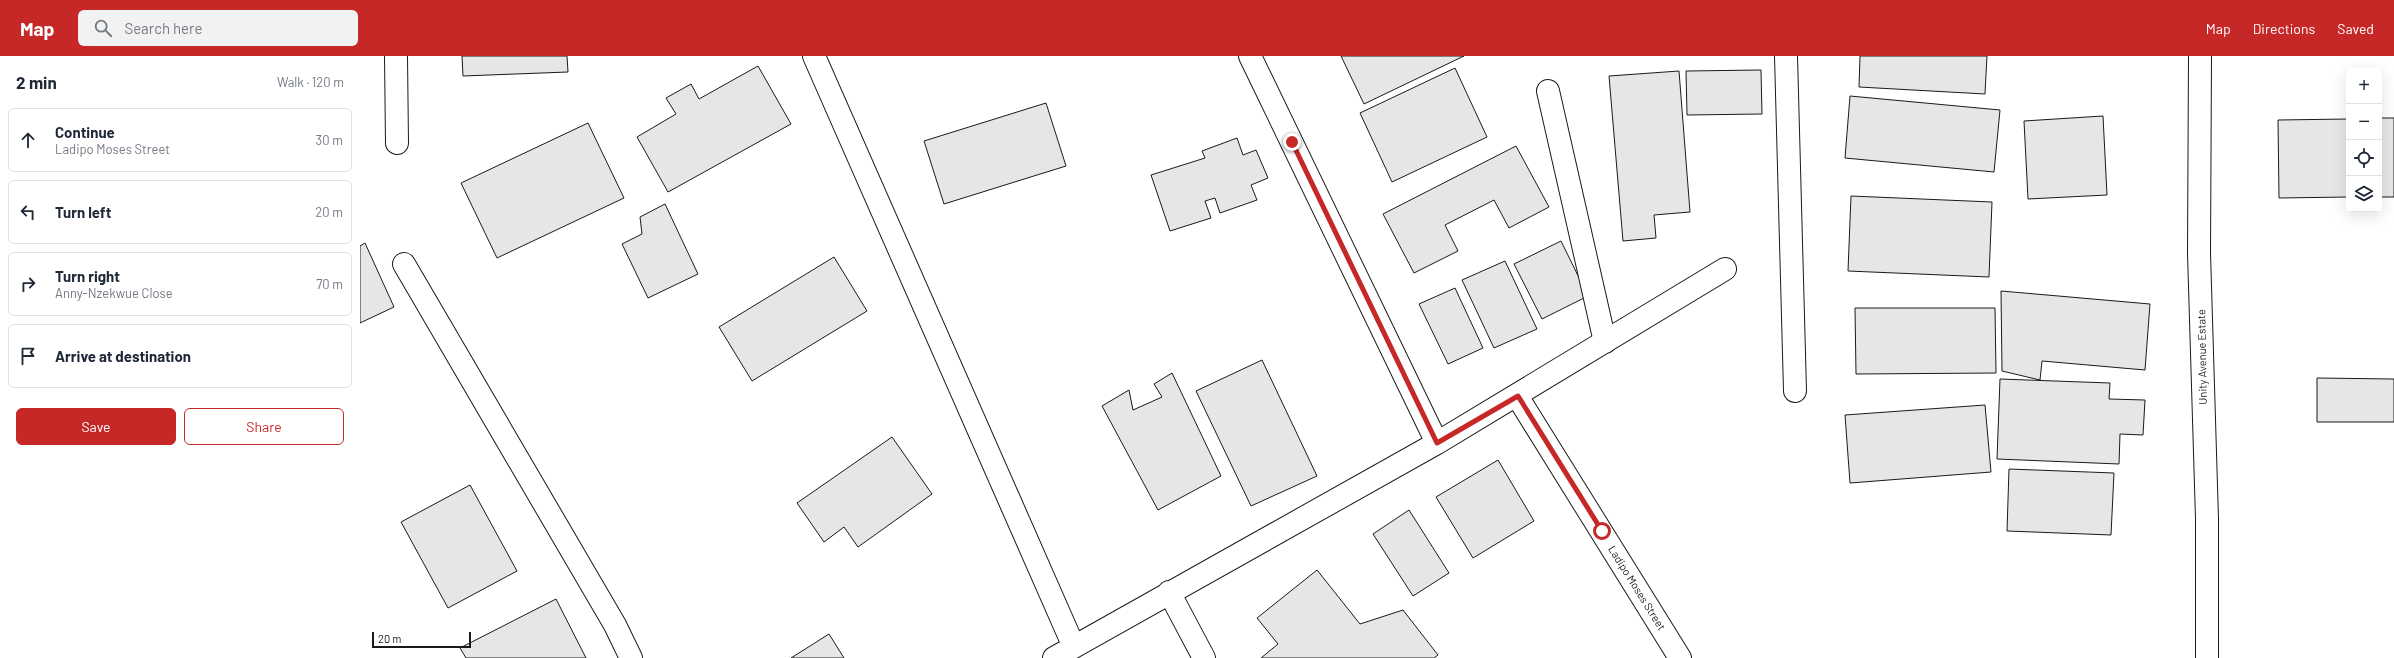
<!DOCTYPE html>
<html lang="en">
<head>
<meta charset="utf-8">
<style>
  body { margin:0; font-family:Barlow,sans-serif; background:#f2f2f3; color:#1f2937 }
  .controls { position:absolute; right:12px; top:12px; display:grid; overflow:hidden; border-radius:6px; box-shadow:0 4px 16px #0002 }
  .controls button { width:36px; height:36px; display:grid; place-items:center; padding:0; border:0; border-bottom:1px solid #e0e1e3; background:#fff; color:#1f2937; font:20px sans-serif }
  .scale { position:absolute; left:12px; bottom:10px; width:99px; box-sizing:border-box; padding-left:4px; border:2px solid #1a1a1a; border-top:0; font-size:11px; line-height:14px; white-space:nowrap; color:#1a1a1a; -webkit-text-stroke:3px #fff; paint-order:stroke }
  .stop { position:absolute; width:12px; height:12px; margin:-9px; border:3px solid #c62828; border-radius:50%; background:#fff }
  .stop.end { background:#c62828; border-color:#fff; box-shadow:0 1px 4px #0008 }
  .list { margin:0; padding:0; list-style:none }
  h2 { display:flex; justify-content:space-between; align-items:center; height:52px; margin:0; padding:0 16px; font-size:17px }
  h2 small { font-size:13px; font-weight:400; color:#747a83 }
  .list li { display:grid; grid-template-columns:26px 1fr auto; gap:12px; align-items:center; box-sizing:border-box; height:64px; margin:0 8px 8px; padding:0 8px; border:1px solid #e0e1e3; border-radius:6px }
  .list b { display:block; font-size:15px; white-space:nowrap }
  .list p { margin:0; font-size:13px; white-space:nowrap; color:#747a83 }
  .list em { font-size:13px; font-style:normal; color:#747a83 }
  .actions { display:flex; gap:8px; padding:12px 16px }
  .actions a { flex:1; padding:9px 0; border:1px solid #c62828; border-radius:6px; text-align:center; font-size:14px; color:#c62828 }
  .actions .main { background:#c62828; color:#fff }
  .icon { flex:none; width:22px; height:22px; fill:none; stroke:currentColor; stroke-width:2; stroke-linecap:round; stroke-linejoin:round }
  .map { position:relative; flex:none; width:2034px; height:602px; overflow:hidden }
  header { display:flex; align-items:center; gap:24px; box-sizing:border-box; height:56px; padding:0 20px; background:#c62828; color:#fff }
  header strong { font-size:19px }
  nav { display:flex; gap:22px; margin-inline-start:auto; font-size:14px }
  .search { width:280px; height:36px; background:#f2f2f3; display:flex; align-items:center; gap:10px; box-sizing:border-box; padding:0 14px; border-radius:6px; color:#747a83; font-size:15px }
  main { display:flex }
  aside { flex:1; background:#fff }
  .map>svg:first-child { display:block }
  .building { fill:#e6e6e6; stroke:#1a1a1a }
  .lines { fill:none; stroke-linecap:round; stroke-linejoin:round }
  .minor-casing { stroke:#1a1a1a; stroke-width:24 }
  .minor { stroke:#fff; stroke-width:22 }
  .route { stroke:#c62828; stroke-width:5 }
  .labels { text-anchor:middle; stroke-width:3; stroke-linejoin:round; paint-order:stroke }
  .street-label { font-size:11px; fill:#1a1a1a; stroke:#fff }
</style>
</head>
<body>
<header>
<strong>Map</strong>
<div class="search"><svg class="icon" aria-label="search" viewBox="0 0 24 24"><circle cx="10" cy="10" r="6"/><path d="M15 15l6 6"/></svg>Search here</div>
<nav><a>Map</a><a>Directions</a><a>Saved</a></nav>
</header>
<main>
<aside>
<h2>2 min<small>Walk · 120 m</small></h2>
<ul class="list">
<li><svg class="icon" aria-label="ahead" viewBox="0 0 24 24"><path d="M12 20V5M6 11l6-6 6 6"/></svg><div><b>Continue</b><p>Ladipo Moses Street</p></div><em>30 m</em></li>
<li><svg class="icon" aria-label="left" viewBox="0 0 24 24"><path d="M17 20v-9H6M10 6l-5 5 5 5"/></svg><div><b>Turn left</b></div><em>20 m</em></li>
<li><svg class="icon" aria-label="right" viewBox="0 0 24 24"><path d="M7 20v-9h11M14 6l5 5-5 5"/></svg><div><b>Turn right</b><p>Anny-Nzekwue Close</p></div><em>70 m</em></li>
<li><svg class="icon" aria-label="arrive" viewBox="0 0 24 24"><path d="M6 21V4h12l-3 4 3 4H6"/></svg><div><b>Arrive at destination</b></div></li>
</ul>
<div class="actions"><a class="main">Save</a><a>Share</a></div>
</aside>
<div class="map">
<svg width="2034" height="602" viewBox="0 0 2034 602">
  <rect width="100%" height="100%" fill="#fff"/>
  <path class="building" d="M102 0H207L208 16 103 20Z
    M981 0H1104L1004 48Z
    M1500 0H1627L1625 38 1499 31Z
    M398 10 431 68 308 136 277 81 316 58 306 42 331 28 339 43Z
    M1095 12 1127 81 1032 126 1000 57Z
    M1401 14 1402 58 1327 59 1326 15Z
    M1319 15 1330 156 1294 159 1296 182 1263 185 1249 20Z
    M1490 40 1640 54 1634 116 1485 102Z
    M686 47 706 110 584 148 564 85Z
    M1743 60 1747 139 1668 143 1664 65Z
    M2019 62H2034V141H2019Z
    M1989 63V141L1919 142 1918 64Z
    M228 67 264 142 137 202 101 127Z
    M877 82 883 99 896 94 908 122 891 129 897 144 860 157 855 142 845 145 851 162 810 175 791 119 845 102 842 95Z
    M1156 90 1189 151 1149 172 1134 144 1085 169 1098 195 1054 217 1023 158Z
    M1491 140 1632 146 1629 221 1488 215Z
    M305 148 338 218 288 242 262 188 282 178 280 161Z
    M1201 185 1228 240 1182 263 1154 208Z
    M5 187 34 251 0 267V190Z
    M474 201 507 255 392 325 359 271Z
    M1145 205 1177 273 1134 292 1102 224Z
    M1095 232 1123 292 1088 308 1059 248Z
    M1641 235 1790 248 1785 314 1682 305 1680 324 1642 315Z
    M1495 252H1635L1636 317 1496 318Z
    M902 304 957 420 891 450 836 335Z
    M812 317 861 420 798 454 742 350 769 334 773 354 802 341 794 328Z
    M1957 322 2034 323V366H1957Z
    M1640 323 1750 327 1749 343 1785 344 1783 379 1760 378 1759 408 1637 403Z
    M1625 349 1631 416 1490 427 1485 359Z
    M532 381 572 438 498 491 484 471 464 486 437 447Z
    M1138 404 1174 465 1113 502 1076 441Z
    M1649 413 1754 417 1751 479 1647 475Z
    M110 429 157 515 88 552 41 466Z
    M1049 454 1089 517 1053 540 1013 478Z
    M957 514 1000 568 1043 554 1078 599 1074 602H901L918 588 897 562Z
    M196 543 226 602H106L100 592Z
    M469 578 484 602H431Z"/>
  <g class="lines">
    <defs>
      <path id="minor" d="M36 0 37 87
        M454 0 714 591
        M890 0 1077 387
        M1426 0 1435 335
        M1840 0 1839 197 1847 463V602
        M1188 35 1245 286
        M44 208 255 569 271 602
        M1157 340 1320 602
        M809 536 844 602
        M694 602 1077 387 1365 213"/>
    </defs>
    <use href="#minor" class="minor-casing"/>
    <use href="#minor" class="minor"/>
  </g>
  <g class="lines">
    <path class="route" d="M932 86 1077 387 1158 340 1242 475"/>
  </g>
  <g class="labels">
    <g class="street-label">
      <text transform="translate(1842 301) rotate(-91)" y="4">Unity Avenue Estate</text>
      <text transform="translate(1277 532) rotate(58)" y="4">Ladipo Moses Street</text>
    </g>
  </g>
</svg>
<div class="controls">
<button>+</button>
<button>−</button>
<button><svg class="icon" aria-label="locate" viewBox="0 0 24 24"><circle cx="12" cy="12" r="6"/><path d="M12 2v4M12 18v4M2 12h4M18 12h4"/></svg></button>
<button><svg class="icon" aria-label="layers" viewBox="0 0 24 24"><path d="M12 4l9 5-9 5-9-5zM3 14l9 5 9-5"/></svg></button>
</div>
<div class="scale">20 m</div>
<div class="stop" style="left:1242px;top:475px"></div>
<div class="stop end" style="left:932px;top:86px"></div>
</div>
</main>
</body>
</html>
